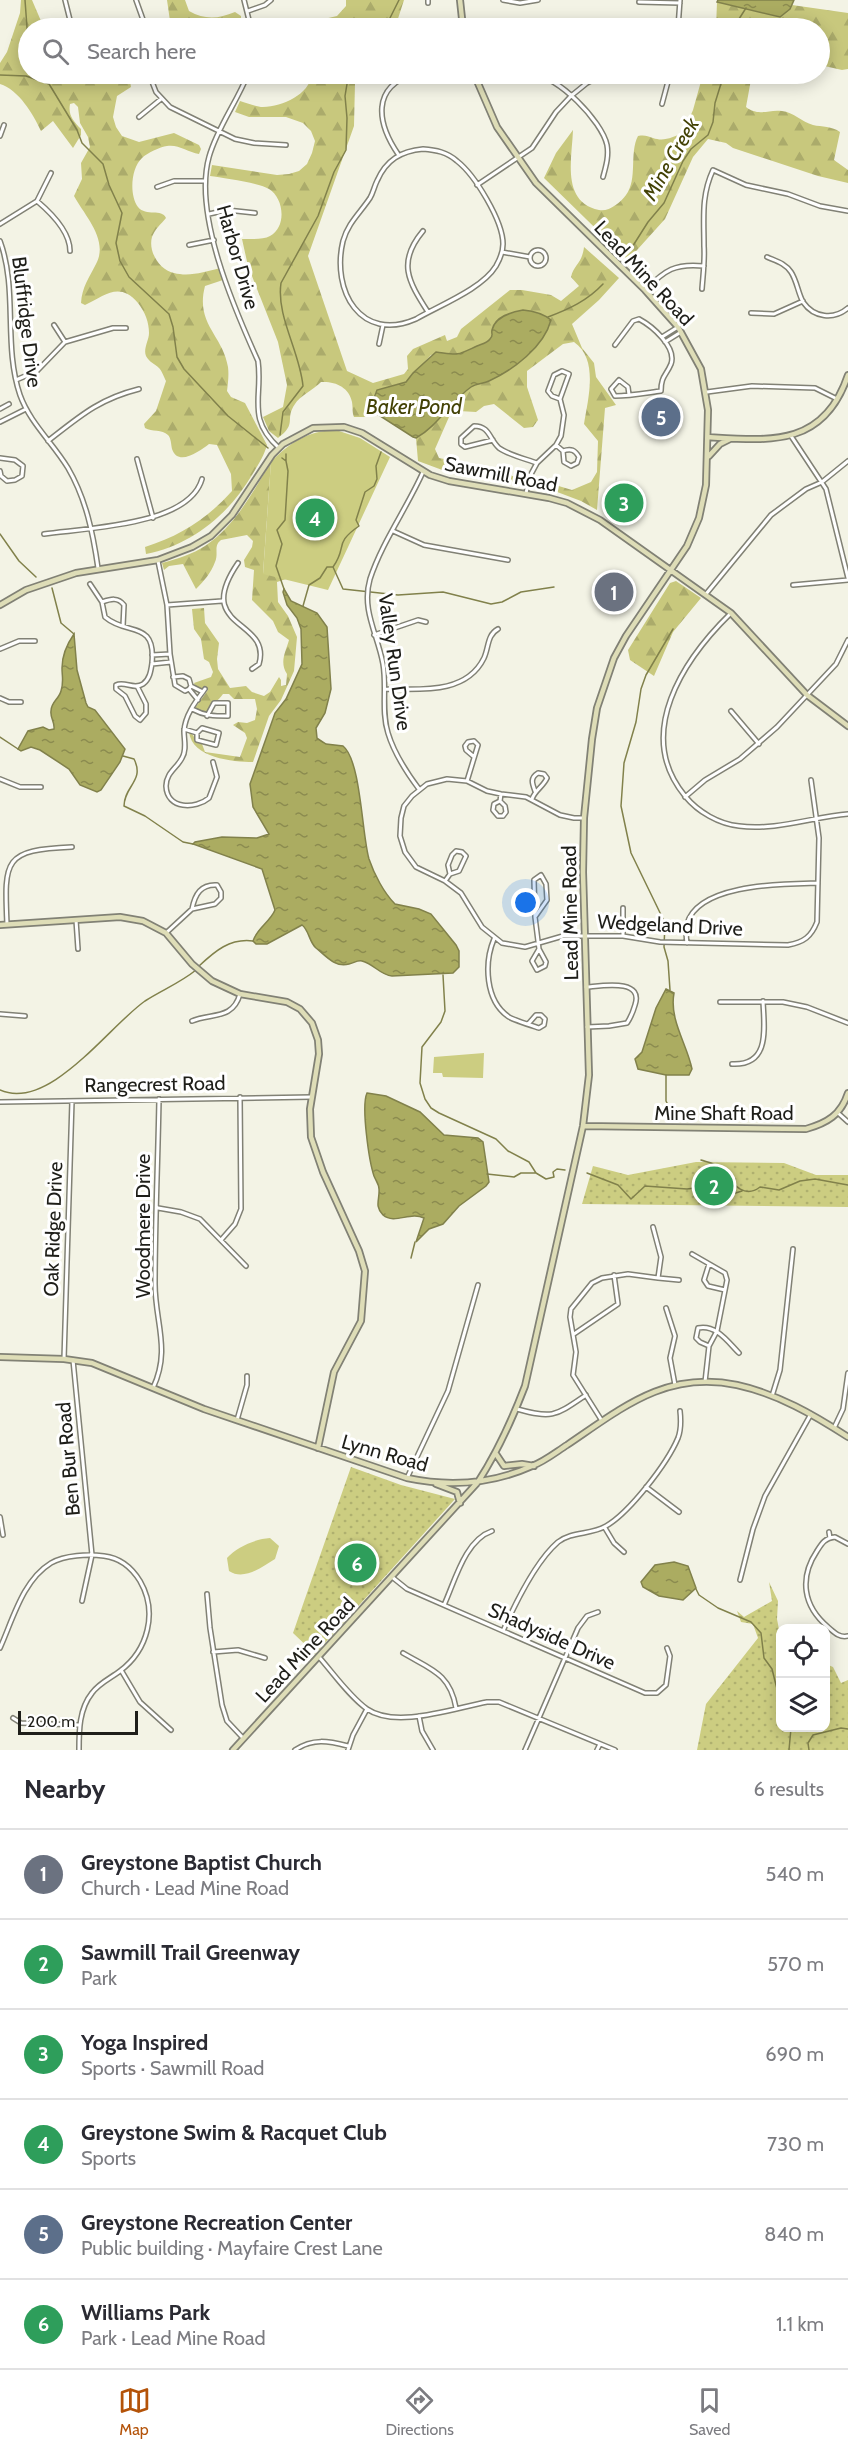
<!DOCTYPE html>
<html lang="en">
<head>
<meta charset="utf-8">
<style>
  body { margin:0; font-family:Cabin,sans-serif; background:#f7f7f7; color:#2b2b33 }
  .controls { position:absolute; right:18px; bottom:18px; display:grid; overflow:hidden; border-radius:12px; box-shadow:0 3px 15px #0003 }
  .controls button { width:54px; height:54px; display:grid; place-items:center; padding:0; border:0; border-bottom:2px solid #e1e1e2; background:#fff; color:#2b2b33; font:30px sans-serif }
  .scale { position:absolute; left:18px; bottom:15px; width:120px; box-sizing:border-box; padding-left:6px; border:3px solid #1e1e19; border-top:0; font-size:16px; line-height:21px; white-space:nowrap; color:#1e1e19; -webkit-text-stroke:4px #fff; paint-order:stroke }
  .you { position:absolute; left:526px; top:903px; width:21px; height:21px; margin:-15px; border:4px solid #fff; border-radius:50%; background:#1a73e8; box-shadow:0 0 0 9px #1a73e833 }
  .badge { display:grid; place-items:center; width:39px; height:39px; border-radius:50%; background:#b45309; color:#fff; font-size:20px; font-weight:700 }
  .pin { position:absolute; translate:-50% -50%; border:3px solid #fff; box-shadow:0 2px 6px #0006 }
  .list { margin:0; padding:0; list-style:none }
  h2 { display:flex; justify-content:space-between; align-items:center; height:78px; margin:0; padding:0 24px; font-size:26px }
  h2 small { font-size:20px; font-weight:400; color:#7c7c81 }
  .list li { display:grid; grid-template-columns:39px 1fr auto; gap:18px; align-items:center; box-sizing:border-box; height:90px; padding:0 24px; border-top:2px solid #e1e1e2 }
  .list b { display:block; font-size:22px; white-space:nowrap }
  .list p { margin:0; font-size:20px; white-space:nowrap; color:#7c7c81 }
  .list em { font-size:20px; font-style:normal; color:#7c7c81 }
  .icon { flex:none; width:33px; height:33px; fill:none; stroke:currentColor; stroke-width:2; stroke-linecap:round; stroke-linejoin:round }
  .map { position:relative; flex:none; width:848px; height:1750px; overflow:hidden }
  .search { position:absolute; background:#fff; box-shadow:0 3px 15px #0003; left:18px; right:18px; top:18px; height:66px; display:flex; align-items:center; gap:15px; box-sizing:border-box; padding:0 21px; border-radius:33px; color:#7c7c81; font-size:22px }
  .sheet { height:618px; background:#fff }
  nav { display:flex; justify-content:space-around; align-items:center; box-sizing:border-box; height:84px; border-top:2px solid #e1e1e2; background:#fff; font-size:16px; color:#7c7c81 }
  nav a { display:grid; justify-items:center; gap:3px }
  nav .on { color:#b45309 }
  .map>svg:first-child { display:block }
  .forest { fill:url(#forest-firs) }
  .park { fill:url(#park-dots) }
  .pitch { fill:#cccd81 }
  .water { fill:url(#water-ripples); stroke:#81814b; stroke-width:1.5 }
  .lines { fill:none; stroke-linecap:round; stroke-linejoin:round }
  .stream { stroke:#81814b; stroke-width:1.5 }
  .street-casing { stroke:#818175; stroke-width:6 }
  .secondary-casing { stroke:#818175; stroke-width:8 }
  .street { stroke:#fff; stroke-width:3 }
  .secondary { stroke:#deddb7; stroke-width:4.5 }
  .labels { text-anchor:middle; stroke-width:6; stroke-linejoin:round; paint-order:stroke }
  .street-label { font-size:20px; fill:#1e1e19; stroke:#fff }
  .water-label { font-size:21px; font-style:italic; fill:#434205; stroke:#fff }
</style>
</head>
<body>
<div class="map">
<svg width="848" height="1750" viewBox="0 0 848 1750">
  <defs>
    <pattern id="forest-firs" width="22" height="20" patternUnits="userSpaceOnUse" patternTransform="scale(1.5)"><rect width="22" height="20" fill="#c8c87d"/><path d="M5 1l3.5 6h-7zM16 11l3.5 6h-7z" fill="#abab6b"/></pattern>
    <pattern id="park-dots" width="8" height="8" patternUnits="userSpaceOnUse" patternTransform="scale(1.5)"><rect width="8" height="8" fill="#cccd81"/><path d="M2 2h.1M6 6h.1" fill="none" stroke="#afb06f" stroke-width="1.8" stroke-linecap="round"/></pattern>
    <pattern id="water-ripples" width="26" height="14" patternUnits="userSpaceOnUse" patternTransform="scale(1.5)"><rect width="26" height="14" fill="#abac61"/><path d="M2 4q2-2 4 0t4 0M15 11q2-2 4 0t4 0" fill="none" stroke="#8b8b4f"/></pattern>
  </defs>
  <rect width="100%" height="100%" fill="#f3f3e5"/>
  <path class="forest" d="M21 0H32L44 28H28V74H84L94 78 130 81 131 87 117 96 113 117 116 127 122 136 139 142 174 133 199 145 201 149 199 154C188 152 178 144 167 146 160 147 147 153 142 158 131 168 129 195 138 207 146 217 162 208 166 218 161 224 155 229 152 237 148 251 159 270 174 273 189 277 205 272 220 268L223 280 205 286C195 324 223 335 228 367 229 375 228 383 227 391L231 397 245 403 267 445C264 456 258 465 252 475 229 514 192 545 146 554L145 547C180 536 207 519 232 491L231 474 217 445 209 444C200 451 178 467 172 449 171 444 171 438 168 435 162 429 152 432 145 428L144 424 156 411 166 381C164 377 162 371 159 368 155 364 149 362 146 356 143 349 149 340 149 333 149 322 145 312 138 303 119 281 105 296 85 305L81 303C82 287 89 278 96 264 109 240 85 216 74 196L82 179 81 163 90 147 88 137 80 123 78 107 74 103 70 104C68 115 73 121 81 129V135L73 148 53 121 41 131C33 114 19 90 0 84V63L7 52 20 13Z
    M167 0H185L189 11C205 20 218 19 235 12L241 16V20L227 28H171Z
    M346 0H404L395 28H285L337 16 346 6Z
    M717 2 780 17 792 5 848 13V69L842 70 820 65V28H716Z
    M312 74H361L355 83 354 126 308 256 347 371 373 383 404 374 408 369 407 356 413 349 445 335 447 341 457 337 461 329 510 290H522L551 295 561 301 579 286 571 277C574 264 582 264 584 247L619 278 599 300 572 324 582 348 594 363 596 377 616 405 605 408 597 510 581 501 536 484 542 481 572 490 591 482 597 472 598 441 584 424C588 399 599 359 574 342L563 344 527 371V387L538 420 533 427 524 428 494 404 484 406 476 412 459 411 449 417 435 449 439 458 449 460 460 473 472 472 486 466 518 478 517 483 453 474 418 461 416 438C438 426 450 402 470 387 476 383 482 384 488 381 516 369 537 348 551 322L536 312H515L499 319 492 329V336L489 341 462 354 449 355 444 353 431 355 406 382 381 389 375 393 373 407 365 417H354C352 412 353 408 352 402 349 387 335 381 321 382 314 389 299 397 295 404 284 420 298 423 278 438L269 431 263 417 283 407 287 385 278 342 248 266 242 239C250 239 263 240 270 236 287 227 284 198 269 189 260 183 223 178 210 176L212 165 277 175 289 174 299 171 307 164 312 153 315 141 311 131 303 123 286 117H249L235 112 240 101C247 103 256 107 263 107 283 106 309 95 312 74Z
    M703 74H752L746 107C759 117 768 109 782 111 793 112 802 122 813 125 822 127 832 126 840 132L834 160 848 170V183L818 176 733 148 726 143 708 139 693 157 665 219 628 260 544 178 556 153 573 130C572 159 561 202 599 210 609 212 620 203 626 195 638 179 629 153 638 136 645 135 647 136 653 138 664 142 673 137 683 133L693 110Z
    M271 462 263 573 286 579 277 582 278 602 288 616 297 637 294 671 281 700 269 716 253 762C233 762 192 758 189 732L193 735 197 743 202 744 205 752 240 757 247 738 245 733 233 725 238 722 247 723 255 720 257 709 255 699H234L229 694H223C218 701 212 704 207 712L203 713 195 708 208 690 196 688 194 683 211 677 213 672 209 662 204 659 201 639 194 629 192 609 204 608 205 623 219 643 217 659 218 669 230 688 246 686 252 692 264 696 270 692 279 677 281 680V686L286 685 287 674C279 662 286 651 289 640L278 632 273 621 252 600 254 570 245 567 244 560 252 547 253 541 247 535 221 540C213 546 219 553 215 562 211 573 204 581 196 589L183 564 169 566 164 570 162 563C177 559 193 554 205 546 235 526 253 492 271 462Z
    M676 581 701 598 673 632 654 676 630 660 628 650 670 583Z"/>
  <path class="park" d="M696 1162 784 1163 816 1175H848V1207L582 1204 593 1166 628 1175Z
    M351 1467 401 1485 455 1499 315 1654 293 1633Z
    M769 1582 778 1601 777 1619 780 1635V1728H826V1664L833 1667 841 1683 848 1680V1750H697L706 1704 758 1638 753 1624 741 1622 737 1611 744 1617 772 1601Z"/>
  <path class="pitch" d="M336 430 360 438 390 457 328 590 263 574 271 462C290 442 308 431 336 430Z
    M484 1053 483 1078 443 1077 442 1073H433L434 1057Z
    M270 1538 279 1546 275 1559C262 1567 244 1581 229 1571L227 1558C237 1547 255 1539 270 1538Z"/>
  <path class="water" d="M718 0H794L790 9 780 17 717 2Z
    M523 310C533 311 544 314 551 320 544 347 513 370 489 381 483 384 476 383 471 387 451 401 438 426 416 438L413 437 377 414 372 403 377 390 406 382 413 373 436 352C460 355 455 356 477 346 482 344 487 343 490 339 494 335 491 335 492 330 495 316 512 312 523 310Z
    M284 589 291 601 317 613 327 627 331 689 325 713 316 728 317 738 326 744 343 746C361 760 362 836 369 859 374 874 384 893 395 904L419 909 431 914 456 945 459 951V967L453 973 392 976C380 975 374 964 362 961 357 960 354 963 349 964 335 968 326 956 316 948 309 942 309 930 302 925L267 944H256L253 941C257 928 270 922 275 910L262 869 193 844 195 842 222 837 257 838 269 834 253 807 250 784 275 713 286 699 302 664 301 629 297 618 287 605 283 592Z
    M74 634 77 670 86 703 88 707 95 710 125 749 120 762 101 790 97 792 80 785 69 769 40 750 31 747 21 751 18 749 28 731 43 727 49 730 54 729C55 722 50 718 51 711 51 702 59 699 61 691 64 682 62 677 62 668 62 655 67 644 74 634Z
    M666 989 674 993C669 1020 687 1044 692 1069L689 1075H666L638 1069 635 1059 642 1052 656 1008Z
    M367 1093 386 1096 420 1112 444 1135 478 1138 483 1142 489 1182 486 1186 459 1206 443 1224 429 1229 416 1242 424 1218C410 1211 395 1225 383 1215 374 1206 380 1199 379 1189 379 1184 376 1181 374 1176 369 1161 361 1106 367 1093Z
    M674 1562 688 1566 696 1588 683 1600 659 1596 643 1587 641 1582 655 1565Z"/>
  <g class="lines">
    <path class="stream" d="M25 0 28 41
      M385 28 399 0
      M741 28 739 19 746 8
      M43 74 77 130 82 143 103 164 109 185 122 213 116 243 120 261 129 277 169 314 173 327 177 357 184 369 228 416 268 448
      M0 75 26 76 49 84
      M629 252 648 222 664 203 683 161 691 149 708 135 713 122 715 103 724 74
      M548 317C569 309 587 301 603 284
      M280 435 283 412 303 386C300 352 276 316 281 283L318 216 334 172 346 150 347 118 345 96 347 84 354 74
      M286 454V461
      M282 458 286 461 288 471 285 520 277 530 282 544 276 566 284 589
      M0 534 19 561 36 577
      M333 567 343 589 398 595 443 592 491 604 502 602 521 592 554 587
      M52 588 61 623 74 634
      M303 606 309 585 320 578 327 567H333C348 546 333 544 359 526L356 520 365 492 374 486 377 479 376 466 381 452
      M0 737 18 749
      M123 756 134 759C145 781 124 786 124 806L145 816 183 842 193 844
      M199 966C215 951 230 938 253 941
      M443 975 445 1011 441 1022 422 1047 420 1083 425 1099 431 1108 439 1113 496 1139 508 1151 529 1162 536 1173 546 1179 554 1177 553 1172 557 1169 565 1170
      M670 990 668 961 664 947 665 923 631 853 621 806 624 763 636 722 641 689 646 675 673 629
      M666 1075V1101L676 1120
      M0 1090C49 1112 109 1026 145 1001 162 990 180 983 196 970
      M701 1160C707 1162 714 1163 719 1167 730 1179 742 1201 760 1187L779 1190 800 1181 815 1179 848 1185
      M587 1173 618 1185 631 1199 645 1186 687 1189 719 1185 726 1196 742 1191
      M487 1174 514 1177 521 1173H535
      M411 1258 415 1242
      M696 1589 699 1595 718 1608 751 1622 761 1633 764 1658 772 1669 780 1701
      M789 1750 791 1728
      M809 1750 808 1743 813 1735 841 1728 848 1729"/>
    <defs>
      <path id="street" d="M65 0 72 28
        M136 0 146 28
        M244 0 251 28
        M503 0 520 3 538 0
        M639 2 680 3
        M428 3V0
        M248 11 265 5 271 0
        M678 28 680 0
        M149 74 156 92 170 107 235 139 254 143 286 145
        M248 74C237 102 217 128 209 157 193 214 234 308 258 361 263 397 246 418 279 448
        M532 74C557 75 602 121 607 145 609 156 606 166 603 177
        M247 76 268 78 281 74
        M662 104 670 74
        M139 117 161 99
        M0 136 4 125
        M423 149C436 150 447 152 457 161 475 175 503 221 503 244 503 252 500 259 496 266 482 289 440 305 416 319 361 343 331 291 343 241 348 223 360 213 370 198 373 193 374 187 377 181 386 160 401 151 423 149Z
        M398 154C377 123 371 87 414 74
        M477 185 532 148 556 112 571 96 587 83 604 74
        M157 187 174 181H205
        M37 201C50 212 70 232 70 251
        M209 214 227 210 255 213
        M0 224 37 201 51 173
        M423 231C397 262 408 281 428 312
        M0 241C18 290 3 345 20 395 30 423 53 443 68 468 86 499 93 533 98 568
        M189 245 214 240
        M530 258a8 8 0 1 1 16 0a8 8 0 1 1-16 0Z
        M502 252 530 257
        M767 257C776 261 785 263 791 272 797 281 798 293 803 302 814 318 834 320 848 308
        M702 289C703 275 705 260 704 246 704 218 701 196 713 170L746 185 788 194 820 206 848 211
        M645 290C665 270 675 263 704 266
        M751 313 774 314 803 301
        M54 325 65 342
        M662 337 678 327
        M665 342 681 332
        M379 344 383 325
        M615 345 633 321 639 319C652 326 677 347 671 364 666 376 661 376 661 391 646 393 630 396 615 396L611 389 619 380 628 387 629 395
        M16 380 37 371 65 342 113 328H126
        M707 392 752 386 815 388 837 399
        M0 409 9 404
        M0 422 26 409
        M791 436 826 489 848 578
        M493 440 465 447 461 444V438L474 426C490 426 489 439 499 448 509 455 526 459 537 463
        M48 441C80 416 99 399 139 389
        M556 445 563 451 564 462 571 466 577 463 579 457C575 450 571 448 563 451
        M0 458 15 460 23 466 22 476 15 480 7 481 1 476 0 471
        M137 459 153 518
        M526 493 530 476 537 463 556 445 561 436 564 415 560 399 569 374 562 371 554 375 548 391 552 396 560 399
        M393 531 424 545 508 560
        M44 534C85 528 189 526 202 479
        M158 561 167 605 170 654 175 685 185 691 189 689
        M238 563C192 630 272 618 259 664L252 669
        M90 584 102 602 105 617C127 636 156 620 152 663 151 670 150 679 143 684 134 690 125 681 116 685V689L125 696 135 716 140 720 146 713V704L137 686
        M793 585 848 580
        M706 594 771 515 806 489 822 482 848 461
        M102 602C111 599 118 597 124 605L123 626
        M167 605 222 601
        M731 613C683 660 634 734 685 796 698 812 719 824 739 826 775 831 813 817 848 814
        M374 635 418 620 426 622
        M0 649 19 641H35
        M152 655 170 654
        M152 664 171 662
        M173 677 183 676 189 679 191 686 189 689
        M191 686 203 692
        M189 689 198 700
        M205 689C196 701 185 715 184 731 184 740 187 750 182 758 177 768 166 773 166 786 167 810 196 809 209 798L217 777 213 762
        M385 689C419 689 466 695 484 658 489 647 487 635 498 629
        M0 698 9 702H21
        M192 709C205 716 214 716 228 716V703H214L207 716
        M731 711 759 744
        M184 729 197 733V740L216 745 219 733 202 728 197 733
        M0 779 20 787H41
        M467 781 478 745 474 741 468 742 465 746 466 750 473 756
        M419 789C407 773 394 753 388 733 381 711 387 687 383 664 378 635 361 610 370 579 382 542 407 508 423 472
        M685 797 705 780 740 759 777 727 836 664 848 640
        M532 799C535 790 543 787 547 778L544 774 538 773C530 778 532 783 535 791
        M500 801 505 806 506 812 503 816H498L493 810 494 804 500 801 501 794
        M584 818H574L560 815 526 797 501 794 487 791 467 781 447 779 427 784 412 796 404 806 401 818 400 836 405 852 416 867 445 881 461 893 482 927 502 943 525 947 563 936H623L660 942 788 945C804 942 811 937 817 922L819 838 811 780
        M445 881 450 874 459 871 466 856 462 852 456 851 452 855 448 865 450 874
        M623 908V936
        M535 917 534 880 541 875 546 884 547 900 535 917 539 949 532 961 537 970 545 966 546 962 539 949
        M76 920 78 949
        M7 924C4 859 4 850 72 847
        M166 933 192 909 215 904 221 898V892L217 885C201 884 195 894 192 909
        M494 939C484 963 485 1001 509 1017 514 1020 533 1026 539 1028L544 1025 545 1019 541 1015H536L529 1023
        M687 943C686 937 686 930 687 924 698 883 785 884 818 883
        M586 987C601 986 644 978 635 1005 633 1012 631 1017 627 1023L609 1026 587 1027
        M720 1002H783L807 1007 848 1023
        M0 1014 25 1016
        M192 1021C211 1013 233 1020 240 994
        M732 1064C771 1066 764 1027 763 1001
        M0 1102 312 1097
        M838 1113 848 1122
        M158 1208 181 1212 200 1219 246 1266
        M221 1240 235 1224 241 1209 240 1097
        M692 1254 725 1273 727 1280 717 1331 709 1346 705 1382
        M709 1264 704 1280 708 1286 725 1290
        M658 1278 679 1280
        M666 1308 675 1336 670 1358 675 1385
        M574 1334 618 1304 614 1275
        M709 1346 700 1342 696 1338 698 1328C716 1324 728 1342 739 1353
        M64 1359 72 1101
        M73 1360 92 1555 82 1601
        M153 1388C171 1350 155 1322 155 1284 155 1222 158 1160 159 1099
        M772 1396 780 1370 793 1249
        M517 1409C553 1419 555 1416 586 1395
        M237 1420 247 1385V1376
        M602 1421 573 1375 576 1352 570 1317 571 1309 592 1283 602 1278 628 1274 658 1278 661 1257 653 1227
        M834 1428 843 1409 848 1373
        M407 1478 448 1391 478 1285
        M646 1487 679 1512
        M0 1517 3 1535
        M605 1528 614 1543 624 1552
        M829 1532 830 1538
        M848 1544 835 1537C825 1538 822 1543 817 1551 799 1578 803 1606 828 1627 834 1632 839 1638 848 1636
        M392 1577 407 1589 645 1693H657L666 1685 670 1656 667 1648
        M740 1580 753 1529 765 1496 811 1414
        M207 1594 210 1628 222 1705 227 1721 243 1738
        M444 1605C455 1581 465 1540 492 1531
        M503 1631C515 1604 535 1562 558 1542 572 1531 591 1535 606 1526 629 1513 667 1464 678 1438 681 1430 681 1420 680 1411
        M0 1648C13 1619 23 1580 51 1563 65 1555 88 1554 104 1556 121 1558 132 1568 140 1581 158 1612 148 1650 120 1671 111 1678 99 1683 92 1693 79 1709 79 1731 79 1750
        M213 1652 238 1650 265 1658
        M403 1653C430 1669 450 1673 456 1708
        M319 1657C334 1674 349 1696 367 1709 396 1729 454 1708 487 1702H499L615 1750
        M121 1670 140 1702 171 1730
        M419 1716 422 1731 433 1750
        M13 1718 21 1723 79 1725
        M295 1750C313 1738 328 1741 348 1746
        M348 1750 353 1735 367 1709
        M525 1750 578 1628 587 1616 598 1612
        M597 1750 600 1744"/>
      <path id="secondary" d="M460 0 463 28
        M708 437C770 441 824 447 848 375
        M709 456 720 444 730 439
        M0 605 26 590 76 573 158 560 192 547 211 536 232 515 272 455 283 444 313 428 344 427 362 433 430 475 449 481 549 498 567 503 600 520 731 613 807 695 848 726
        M0 925 120 917 143 921 166 933 192 964 212 981 240 994 287 1002 300 1009 312 1023 318 1040 319 1054 310 1109 311 1137 323 1172 359 1251 365 1271 361 1321 334 1372 318 1448
        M583 1126 806 1129C827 1123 841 1115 848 1093
        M0 1357 64 1359 92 1363 204 1409 407 1478C450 1487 492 1484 532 1466 545 1461 556 1452 567 1445 622 1408 666 1370 737 1385 778 1394 814 1415 848 1437
        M496 1454 504 1466 522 1464 534 1466
        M436 1484 457 1492 460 1503
        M233 1750 478 1482C498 1451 512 1420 525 1386L583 1126 589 1075 583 872 584 818 592 739 597 708 614 658 626 636 687 546 699 518 706 485 708 410 701 369 678 327 645 290 536 183 497 127 474 74"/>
    </defs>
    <use href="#street" class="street-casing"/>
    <use href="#secondary" class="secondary-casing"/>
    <use href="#street" class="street"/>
    <use href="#secondary" class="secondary"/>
  </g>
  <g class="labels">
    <g class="street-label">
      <text transform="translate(238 257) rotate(74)" y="7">Harbor Drive</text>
      <text transform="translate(644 273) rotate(47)" y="7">Lead Mine Road</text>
      <text transform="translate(27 322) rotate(83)" y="7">Bluffridge Drive</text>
      <text transform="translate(501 474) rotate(11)" y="7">Sawmill Road</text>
      <text transform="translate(395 662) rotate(82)" y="7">Valley Run Drive</text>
      <text transform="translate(570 913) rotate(-91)" y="7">Lead Mine Road</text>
      <text transform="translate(670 925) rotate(3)" y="7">Wedgeland Drive</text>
      <text transform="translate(155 1084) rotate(-1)" y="7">Rangecrest Road</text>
      <text x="724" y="1120">Mine Shaft Road</text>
      <text transform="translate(143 1226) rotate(-90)" y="7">Woodmere Drive</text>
      <text transform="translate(53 1229) rotate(-88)" y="7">Oak Ridge Drive</text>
      <text transform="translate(385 1453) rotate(16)" y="7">Lynn Road</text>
      <text transform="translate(68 1459) rotate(-95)" y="7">Ben Bur Road</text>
      <text transform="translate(552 1636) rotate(24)" y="7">Shadyside Drive</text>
      <text transform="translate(305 1650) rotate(-47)" y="7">Lead Mine Road</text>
    </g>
    <g class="water-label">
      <text transform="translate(671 159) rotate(-60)" y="7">Mine Creek</text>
      <text x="414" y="414">Baker Pond</text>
    </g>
  </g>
</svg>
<div class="controls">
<button><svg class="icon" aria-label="locate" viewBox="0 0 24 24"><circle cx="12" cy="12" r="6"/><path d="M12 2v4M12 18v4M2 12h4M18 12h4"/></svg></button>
<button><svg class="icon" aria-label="layers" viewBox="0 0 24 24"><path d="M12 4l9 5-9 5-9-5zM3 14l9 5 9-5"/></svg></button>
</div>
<div class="scale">200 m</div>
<div class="you"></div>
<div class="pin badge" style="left:614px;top:592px;background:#6b7280">1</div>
<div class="pin badge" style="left:714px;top:1186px;background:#2e9e5b">2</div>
<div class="pin badge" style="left:624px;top:503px;background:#2e9e5b">3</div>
<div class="pin badge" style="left:315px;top:518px;background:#2e9e5b">4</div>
<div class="pin badge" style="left:661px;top:417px;background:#5c6f8a">5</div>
<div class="pin badge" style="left:357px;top:1563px;background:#2e9e5b">6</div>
<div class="search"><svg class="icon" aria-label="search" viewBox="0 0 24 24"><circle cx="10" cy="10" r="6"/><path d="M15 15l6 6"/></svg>Search here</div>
</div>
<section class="sheet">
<h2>Nearby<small>6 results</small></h2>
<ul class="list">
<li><span class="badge" style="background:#6b7280">1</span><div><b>Greystone Baptist Church</b><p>Church · Lead Mine Road</p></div><em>540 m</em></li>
<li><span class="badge" style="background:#2e9e5b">2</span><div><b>Sawmill Trail Greenway</b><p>Park</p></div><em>570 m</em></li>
<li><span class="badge" style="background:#2e9e5b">3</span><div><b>Yoga Inspired</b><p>Sports · Sawmill Road</p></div><em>690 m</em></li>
<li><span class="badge" style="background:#2e9e5b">4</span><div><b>Greystone Swim &amp; Racquet Club</b><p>Sports</p></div><em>730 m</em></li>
<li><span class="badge" style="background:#5c6f8a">5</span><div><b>Greystone Recreation Center</b><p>Public building · Mayfaire Crest Lane</p></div><em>840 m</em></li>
<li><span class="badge" style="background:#2e9e5b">6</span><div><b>Williams Park</b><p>Park · Lead Mine Road</p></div><em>1.1 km</em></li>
</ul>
</section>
<nav>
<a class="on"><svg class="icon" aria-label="map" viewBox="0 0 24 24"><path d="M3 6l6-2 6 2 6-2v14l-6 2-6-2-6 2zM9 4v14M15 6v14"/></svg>Map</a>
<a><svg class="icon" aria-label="directions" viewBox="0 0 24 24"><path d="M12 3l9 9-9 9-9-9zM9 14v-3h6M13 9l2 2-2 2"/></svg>Directions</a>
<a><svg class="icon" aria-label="saved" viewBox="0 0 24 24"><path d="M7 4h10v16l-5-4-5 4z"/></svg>Saved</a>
</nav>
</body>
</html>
